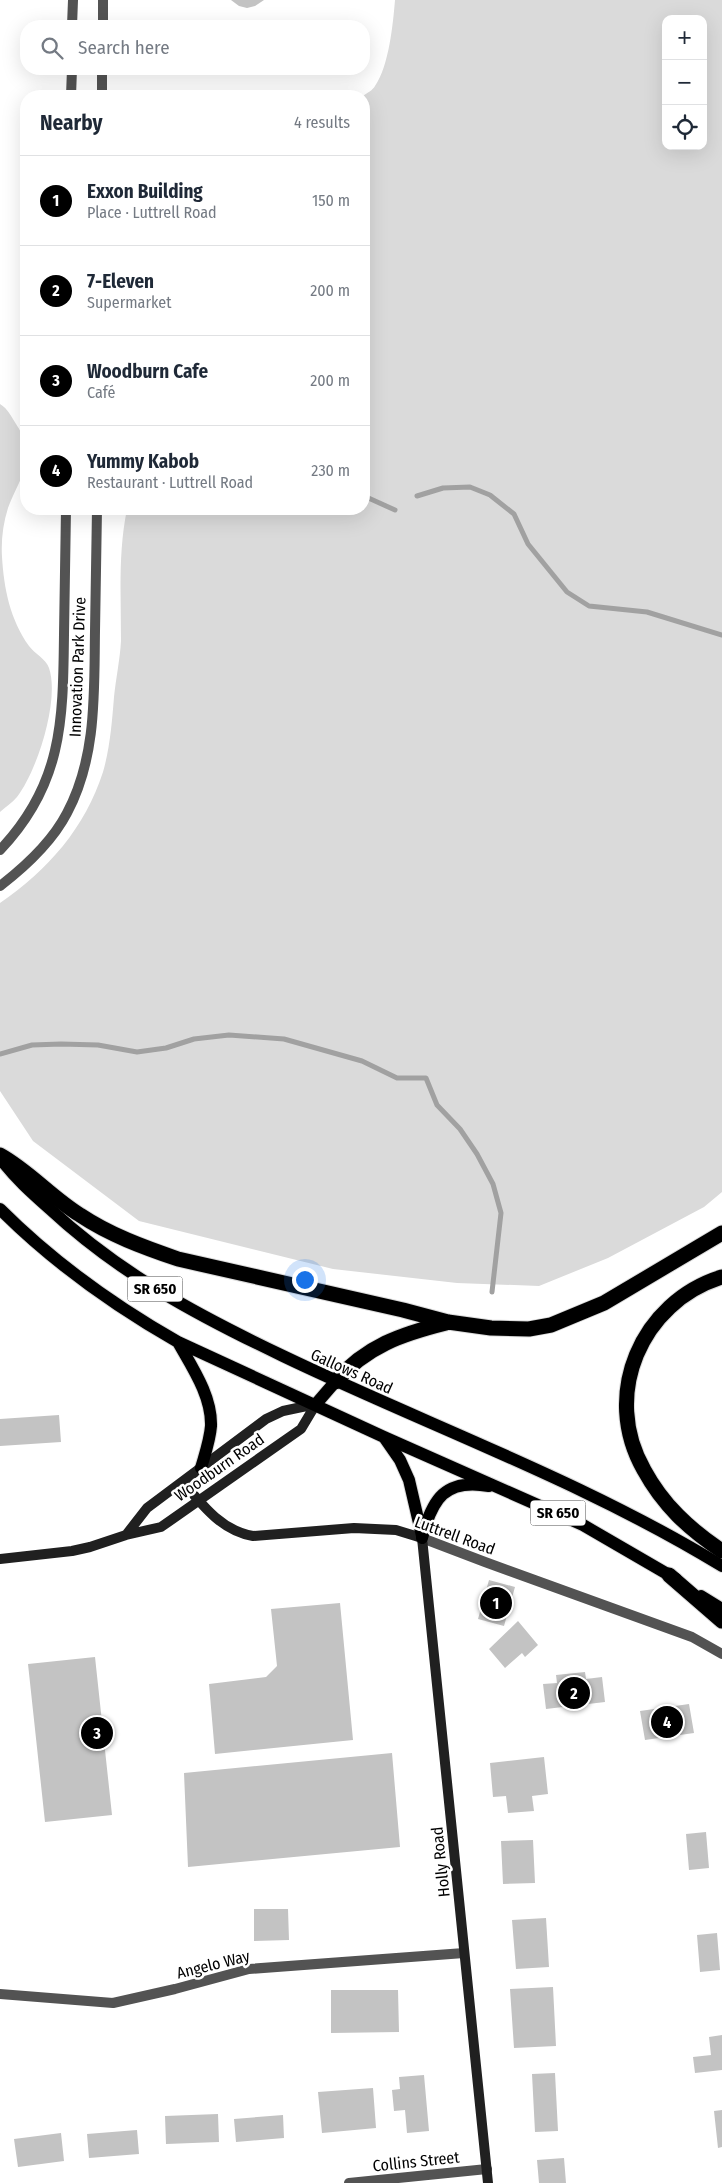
<!DOCTYPE html>
<html lang="en">
<head>
<meta charset="utf-8">
<style>
  body { margin:0; font-family:"Fira Sans Condensed",sans-serif; background:#f2f2f3; color:#1f2937 }
  .controls { position:absolute; right:15px; top:15px; display:grid; overflow:hidden; border-radius:10px; box-shadow:0 5px 20px #0002 }
  .controls button { width:45px; height:45px; display:grid; place-items:center; padding:0; border:0; border-bottom:1px solid #e0e1e3; background:#fff; color:#1f2937; font:25px sans-serif }
  .you { position:absolute; left:304px; top:1279px; width:18px; height:18px; margin:-12px; border:4px solid #fff; border-radius:50%; background:#1a73e8; box-shadow:0 0 0 8px #1a73e833 }
  .badge { display:grid; place-items:center; width:32px; height:32px; border-radius:50%; background:#000; color:#fff; font-size:16px; font-weight:700 }
  .pin { position:absolute; translate:-50% -50%; border:2px solid #fff; box-shadow:0 1px 5px #0006 }
  .list { margin:0; padding:0; list-style:none }
  h2 { display:flex; justify-content:space-between; align-items:center; height:65px; margin:0; padding:0 20px; font-size:21px }
  h2 small { font-size:16px; font-weight:400; color:#747a83 }
  .list li { display:grid; grid-template-columns:32px 1fr auto; gap:15px; align-items:center; box-sizing:border-box; height:90px; padding:0 20px; border-top:1px solid #e0e1e3 }
  .list b { display:block; font-size:19px; white-space:nowrap }
  .list p { margin:0; font-size:16px; white-space:nowrap; color:#747a83 }
  .list em { font-size:16px; font-style:normal; color:#747a83 }
  .icon { flex:none; width:28px; height:28px; fill:none; stroke:currentColor; stroke-width:2; stroke-linecap:round; stroke-linejoin:round }
  .map { position:relative; flex:none; width:722px; height:2183px; overflow:hidden }
  .search { position:absolute; background:#fff; box-shadow:0 5px 20px #0002; left:20px; top:20px; width:350px; height:55px; display:flex; align-items:center; gap:12px; box-sizing:border-box; padding:0 18px; border-radius:20px; color:#747a83; font-size:19px }
  .panel { position:absolute; background:#fff; box-shadow:0 5px 20px #0002; left:20px; top:90px; width:350px; height:425px; border-radius:20px }
  .map>svg:first-child { display:block }
  .green { fill:#dadada; fill-rule:evenodd }
  .lines { fill:none; stroke-linecap:round; stroke-linejoin:round }
  .stream { stroke:#a1a1a1; stroke-width:5 }
  .building { fill:#c3c3c3 }
  .primary-casing { stroke:#dbdbdb; stroke-width:14 }
  .highway-casing { stroke:#dbdbdb; stroke-width:17 }
  .street { stroke:#535353; stroke-width:10 }
  .secondary { stroke:#202020; stroke-width:10 }
  .primary { stroke:#000; stroke-width:12 }
  .highway { stroke:#000; stroke-width:15 }
  .labels { text-anchor:middle; stroke-width:5; stroke-linejoin:round; paint-order:stroke }
  .shield { fill:#fff; stroke:#4c4c4c; stroke-width:1 }
  .shield-label { font-size:15px; font-weight:bold; fill:#000 }
  .street-label { font-size:16px; fill:#000; stroke:#fff }
</style>
</head>
<body>
<div class="map">
<svg width="722" height="2183" viewBox="0 0 722 2183">
  <rect width="100%" height="100%" fill="#fff"/>
  <path class="green" d="M395 0H722V1192L704 1207 608 1258 539 1286 457 1283 333 1269 139 1221 33 1141 0 1091V903C48 870 85 828 103 772 110 748 112 722 114 697 116 678 120 659 121 641 121 596 118 553 127 509H364L363 96C367 93 373 90 375 86 389 66 393 24 395 0ZM666 19H703V146H666Z
    M0 404C8 409 11 416 16 424 39 458 20 476 8 508 3 524 1 540 2 557 4 589 10 619 29 646 34 653 46 659 49 668 60 700 37 771 17 797 12 803 5 807 0 812Z"/>
  <g class="lines">
    <path class="stream" d="M364 496 395 510
      M417 496 443 488 470 487 490 495 514 514 528 544 567 592 589 606 647 612 722 635
      M0 1054 32 1045 61 1044 98 1045 137 1052 166 1048 194 1039 229 1035 284 1039 362 1061 397 1078H426L437 1105 460 1129 477 1154 493 1184 501 1213 492 1292"/>
  </g>
  <path class="building" d="M231 0H264L255 6 247 8 239 6Z
    M211 93H241V96H211Z
    M59 1415 61 1442 0 1446V1419Z
    M489 1580 515 1587 504 1626 478 1619Z
    M340 1603 353 1740 215 1754 209 1684 266 1677 277 1666 271 1609Z
    M518 1621 538 1645 525 1657 522 1653 505 1668 489 1649Z
    M95 1657 112 1815 45 1822 28 1664Z
    M585 1672 586 1679 602 1677 605 1702 546 1709 543 1684 557 1683 556 1675Z
    M689 1704 694 1733 645 1740 640 1711Z
    M392 1753 400 1847 188 1867 184 1773Z
    M544 1757 548 1794 532 1796 534 1811 508 1813 506 1796 493 1797 490 1763Z
    M706 1832 709 1868 689 1870 686 1834Z
    M533 1840 535 1883 503 1884 501 1841Z
    M254 1909H288L289 1940 254 1941Z
    M546 1918 549 1967 516 1969 512 1920Z
    M717 1933 720 1970 700 1972 697 1935Z
    M553 1987 556 2046 514 2048 510 1989Z
    M331 1990H398L399 2032 331 2033Z
    M722 2035V2070L695 2073 693 2057 711 2055 709 2037Z
    M555 2073 558 2131 535 2132 532 2074Z
    M424 2075 429 2131 407 2133 405 2110 394 2111 392 2090 400 2089 399 2077Z
    M373 2088 376 2128 322 2133 318 2092Z
    M722 2110V2147L718 2148 714 2111Z
    M218 2114 219 2142 166 2144 165 2116Z
    M283 2115 284 2138 236 2142 234 2119Z
    M137 2130 139 2154 89 2158 87 2134Z
    M61 2133 64 2161 18 2167 14 2139Z
    M564 2158 566 2183H539L537 2160Z"/>
  <g class="lines">
    <defs>
      <path id="primary" d="M0 1158C14 1177 32 1193 50 1209 120 1274 197 1315 283 1356 429 1426 583 1481 722 1566
        M0 1209C53 1262 113 1305 178 1342L384 1437 583 1525 676 1579
        M178 1342C192 1367 212 1396 211 1426 210 1440 205 1454 201 1468
        M316 1404 335 1382
        M384 1437 400 1460 409 1480 422 1536
        M422 1538C432 1499 445 1478 489 1486
        M701 1596 722 1609"/>
      <path id="highway" d="M0 1155C29 1171 51 1197 80 1215 110 1235 143 1247 178 1259L403 1310 448 1322 491 1328 529 1329 551 1325 604 1303 722 1233
        M722 1277C641 1302 601 1395 644 1470 663 1505 689 1529 722 1551
        M335 1382C366 1346 402 1334 446 1323
        M669 1575 722 1621"/>
    </defs>
    <use href="#primary" class="primary-casing"/>
    <use href="#highway" class="highway-casing"/>
    <path class="street" d="M72 26 73 0
      M103 26V0
      M71 96 72 69
      M102 96V69
      M0 850C63 784 63 720 64 634 65 593 65 551 66 509
      M0 886C26 866 52 842 67 813 97 757 94 692 95 631 96 590 96 549 97 509
      M422 1538 485 1562 692 1637 722 1654
      M0 1994 113 2003 175 1989 249 1969 464 1953
      M349 2183 487 2169"/>
    <path class="secondary" d="M183 1482C202 1505 222 1531 253 1536L354 1528 396 1530 422 1538 488 2183
      M126 1535 147 1508 266 1419 283 1411 316 1404
      M0 1559 72 1551 90 1547 126 1535 161 1527 301 1429 316 1404"/>
    <use href="#primary" class="primary"/>
    <use href="#highway" class="highway"/>
  </g>
  <g class="labels">
    <g class="shield">
      <rect x="127.5" y="1276.5" width="55" height="25" rx="4"/>
      <rect x="530.5" y="1500.5" width="55" height="25" rx="4"/>
    </g>
    <g class="shield-label">
      <text x="155" y="1294">SR 650</text>
      <text x="558" y="1518">SR 650</text>
    </g>
    <g class="street-label">
      <text transform="translate(77 667) rotate(-88)" y="6">Innovation Park Drive</text>
      <text transform="translate(352 1371) rotate(24)" y="6">Gallows Road</text>
      <text transform="translate(219 1467) rotate(-35)" y="6">Woodburn Road</text>
      <text transform="translate(455 1535) rotate(20)" y="6">Luttrell Road</text>
      <text transform="translate(440 1862) rotate(-96)" y="6">Holly Road</text>
      <text transform="translate(213 1964) rotate(-14)" y="6">Angelo Way</text>
      <text transform="translate(416 2161) rotate(-6)" y="6">Collins Street</text>
    </g>
  </g>
</svg>
<div class="controls">
<button>+</button>
<button>−</button>
<button><svg class="icon" aria-label="locate" viewBox="0 0 24 24"><circle cx="12" cy="12" r="6"/><path d="M12 2v4M12 18v4M2 12h4M18 12h4"/></svg></button>
</div>
<div class="you"></div>
<div class="pin badge" style="left:496px;top:1603px">1</div>
<div class="pin badge" style="left:574px;top:1693px">2</div>
<div class="pin badge" style="left:97px;top:1733px">3</div>
<div class="pin badge" style="left:667px;top:1722px">4</div>
<div class="search"><svg class="icon" aria-label="search" viewBox="0 0 24 24"><circle cx="10" cy="10" r="6"/><path d="M15 15l6 6"/></svg>Search here</div>
<section class="panel">
<h2>Nearby<small>4 results</small></h2>
<ul class="list">
<li><span class="badge">1</span><div><b>Exxon Building</b><p>Place · Luttrell Road</p></div><em>150 m</em></li>
<li><span class="badge">2</span><div><b>7-Eleven</b><p>Supermarket</p></div><em>200 m</em></li>
<li><span class="badge">3</span><div><b>Woodburn Cafe</b><p>Café</p></div><em>200 m</em></li>
<li><span class="badge">4</span><div><b>Yummy Kabob</b><p>Restaurant · Luttrell Road</p></div><em>230 m</em></li>
</ul>
</section>
</div>
</body>
</html>
